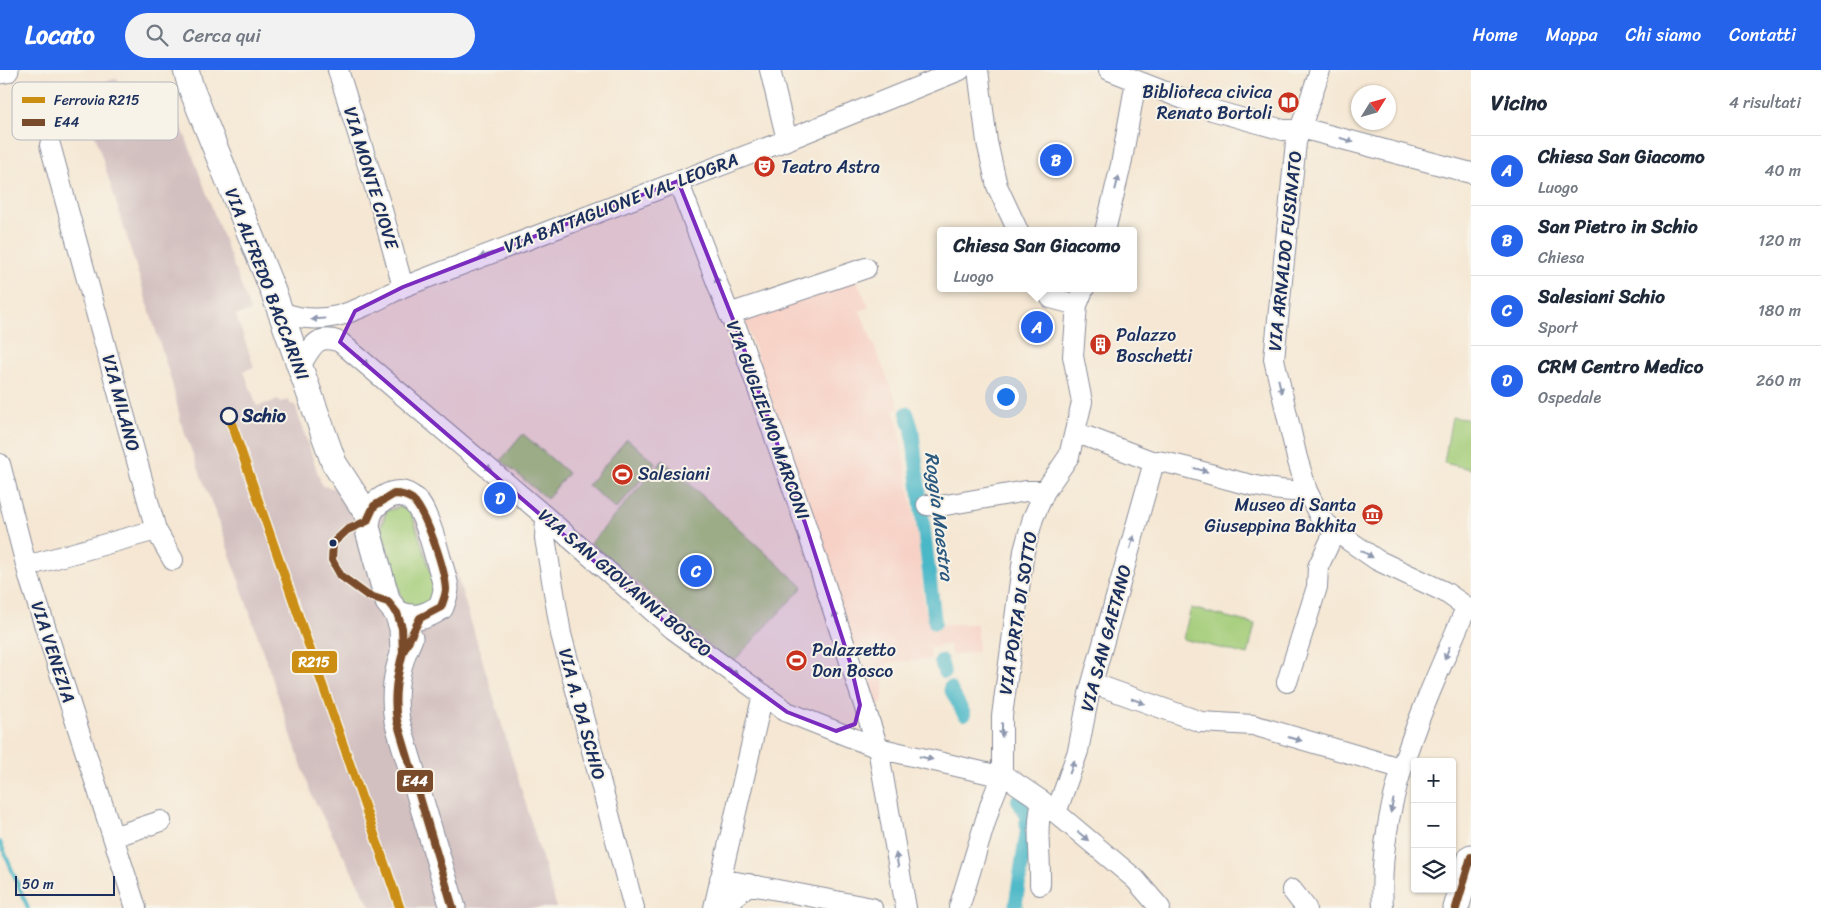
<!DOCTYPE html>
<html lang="it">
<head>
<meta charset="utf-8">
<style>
  body { margin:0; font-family:Sriracha,sans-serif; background:#f2f2f3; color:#1f2937 }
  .controls { position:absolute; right:15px; bottom:15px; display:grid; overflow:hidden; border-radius:5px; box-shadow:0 1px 4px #0004 }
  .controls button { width:45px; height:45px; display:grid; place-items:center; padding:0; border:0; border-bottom:1px solid #e0e1e3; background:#fff; color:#1f2937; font:25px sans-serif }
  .compass { position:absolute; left:1351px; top:15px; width:45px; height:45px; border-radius:50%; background:#fff; box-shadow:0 1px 4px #0004; rotate:53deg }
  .scale { position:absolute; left:15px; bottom:12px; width:100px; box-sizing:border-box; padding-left:5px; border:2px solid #1b2f5e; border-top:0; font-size:14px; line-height:18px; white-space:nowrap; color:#1b2f5e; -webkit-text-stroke:4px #f7f3e8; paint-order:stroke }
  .you { position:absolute; left:1005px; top:326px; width:18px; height:18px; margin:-12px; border:4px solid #fff; border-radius:50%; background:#1a73e8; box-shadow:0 0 0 8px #1a73e833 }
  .badge { display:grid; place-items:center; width:32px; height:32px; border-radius:50%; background:#2563eb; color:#fff; font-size:16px; font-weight:700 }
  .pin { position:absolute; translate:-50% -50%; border:2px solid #fff; box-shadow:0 1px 5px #0006 }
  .popup { position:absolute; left:937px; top:157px; width:200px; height:65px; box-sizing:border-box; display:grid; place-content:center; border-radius:5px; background:#fff; filter:drop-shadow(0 1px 4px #0005); font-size:16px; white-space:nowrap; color:#747a83 }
  .popup b { font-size:19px; color:#1f2937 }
  .popup::after { content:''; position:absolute; left:50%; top:100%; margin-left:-10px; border:10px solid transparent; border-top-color:#fff }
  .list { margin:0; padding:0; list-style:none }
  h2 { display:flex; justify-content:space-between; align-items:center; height:65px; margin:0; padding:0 20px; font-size:21px }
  h2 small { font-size:16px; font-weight:400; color:#747a83 }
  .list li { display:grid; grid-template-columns:32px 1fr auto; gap:15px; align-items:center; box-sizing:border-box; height:70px; padding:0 20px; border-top:1px solid #e0e1e3 }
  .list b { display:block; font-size:19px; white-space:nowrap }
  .list p { margin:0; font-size:16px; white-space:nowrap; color:#747a83 }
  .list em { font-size:16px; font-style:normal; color:#747a83 }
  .icon { flex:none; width:28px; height:28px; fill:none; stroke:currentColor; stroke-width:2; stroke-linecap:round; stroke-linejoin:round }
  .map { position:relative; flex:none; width:1471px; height:838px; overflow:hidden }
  header { display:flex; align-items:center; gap:30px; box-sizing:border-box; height:70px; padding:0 25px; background:#2563eb; color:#fff }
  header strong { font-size:24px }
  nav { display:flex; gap:28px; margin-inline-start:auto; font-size:18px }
  .search { width:350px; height:45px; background:#f2f2f3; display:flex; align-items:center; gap:12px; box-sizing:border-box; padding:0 18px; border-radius:28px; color:#747a83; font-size:19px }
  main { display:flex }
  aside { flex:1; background:#fff }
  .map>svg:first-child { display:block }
  .built { fill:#f7d1c6 }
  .industrial { fill:#d2bfbf }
  .green { fill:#a3cc78; stroke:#5f7e6b }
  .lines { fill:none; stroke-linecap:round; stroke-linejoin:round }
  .stream { stroke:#4cb8c8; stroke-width:4 }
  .canal { stroke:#4cb8c8; stroke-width:14 }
  .minor-casing { stroke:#888b98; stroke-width:22 }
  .major-casing { stroke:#888b98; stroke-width:27 }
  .minor { stroke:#fff; stroke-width:20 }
  .major { stroke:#fff; stroke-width:25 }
  .bus-1-casing { stroke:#f7f3e8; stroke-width:11 }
  .bus-1 { stroke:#7a4b2a; stroke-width:8 }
  .rail-1-casing { stroke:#f7f3e8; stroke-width:12 }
  .rail-1 { stroke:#cb8e13; stroke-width:9 }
  .oneway { fill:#8d97ae }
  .marked { fill:#7b2cbf; fill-opacity:0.2; stroke:#7b2cbf; stroke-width:4; stroke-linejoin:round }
  .stop-dot { fill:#f7f3e8; stroke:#1b2f5e; stroke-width:2.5 }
  .bus-dot { fill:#1b2f5e; stroke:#f7f3e8; stroke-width:2 }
  .labels { text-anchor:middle; stroke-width:4; stroke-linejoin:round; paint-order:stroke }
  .poi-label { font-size:18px; fill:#1b2f5e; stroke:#f7f3e8; text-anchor:start }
  .street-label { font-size:18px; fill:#1b2f5e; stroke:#f7f3e8 }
  .stop-label { font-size:18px; font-weight:bold; fill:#1b2f5e; stroke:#f7f3e8; text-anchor:start }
  .water-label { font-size:19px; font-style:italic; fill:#2a587e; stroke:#f7f3e8 }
  .key { fill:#f7f3e8; stroke:#b5b8bf; stroke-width:1 }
  .key-label { font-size:14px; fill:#1b2f5e }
  .line-badge { stroke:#f7f3e8; stroke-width:2 }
  .badge-label { font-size:14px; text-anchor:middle; font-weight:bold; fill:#fff }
</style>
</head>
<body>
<header>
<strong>Locato</strong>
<div class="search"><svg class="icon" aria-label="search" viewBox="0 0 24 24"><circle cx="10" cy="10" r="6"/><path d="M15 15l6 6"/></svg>Cerca qui</div>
<nav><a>Home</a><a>Mappa</a><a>Chi siamo</a><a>Contatti</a></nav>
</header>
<main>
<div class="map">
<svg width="1471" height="838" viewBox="0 0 1471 838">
  <rect width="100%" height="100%" fill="#f7f3e8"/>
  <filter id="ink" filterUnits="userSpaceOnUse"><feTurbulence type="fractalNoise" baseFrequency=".02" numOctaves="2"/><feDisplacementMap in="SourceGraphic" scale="10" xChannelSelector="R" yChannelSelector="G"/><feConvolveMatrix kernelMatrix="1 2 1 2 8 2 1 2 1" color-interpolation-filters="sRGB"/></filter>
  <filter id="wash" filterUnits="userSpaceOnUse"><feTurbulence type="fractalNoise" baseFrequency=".0096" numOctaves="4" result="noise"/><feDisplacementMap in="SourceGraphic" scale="20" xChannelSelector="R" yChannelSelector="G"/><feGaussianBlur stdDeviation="1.12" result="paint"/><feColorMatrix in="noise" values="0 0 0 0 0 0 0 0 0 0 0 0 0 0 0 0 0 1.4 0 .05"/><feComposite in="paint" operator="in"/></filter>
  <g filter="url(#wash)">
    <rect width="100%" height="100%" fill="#f5e7d3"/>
    <path class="built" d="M852 201 869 237 860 241 899 337 893 339 898 355 917 463 925 541 928 540 929 555 977 554 978 582 952 585 949 574 929 578 931 589 887 593 882 633 874 636 741 239Z"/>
    <path class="industrial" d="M117 8 124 28 161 20 169 24 174 36 251 242 236 245 254 297 244 301 257 336 278 330 280 332 289 330 290 334 295 335 322 416 404 431 432 422 557 838H371L312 726 220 455 182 356 172 313 81 19Z"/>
    <path class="green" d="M1452 347 1471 350V399L1444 393Z
      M523 364 568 403 547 429 501 390Z
      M627 369 656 393 616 439 588 415Z
      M663 390 803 517 731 594 591 473Z
      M400 437 411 442 436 518 434 532 409 537 403 531 381 457 387 441Z
      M1191 538 1255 554 1248 585 1183 569Z"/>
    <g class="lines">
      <path class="stream" d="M0 772 28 838"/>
      <path class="canal" d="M907 343 912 359 935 553
        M941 591 944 602
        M950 618 964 644
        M1015 838 1027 760 1026 746 1018 730"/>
    </g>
  </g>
  <g filter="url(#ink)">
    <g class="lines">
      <defs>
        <path id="minor" d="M338 0 382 140 403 217
          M770 0 787 70
          M978 0 987 72 997 116 1018 161
          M1109 0 1212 40 1283 60H1309L1471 103
          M1320 0 1296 72 1274 289 1297 388 1307 421 1321 449 1335 461 1377 490 1445 522 1471 540
          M678 111 729 244 738 262 805 453 878 678 906 838
          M1105 161 1121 95 1136 11
          M1077 235 1084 218
          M281 242C329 260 360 238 403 217L787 70 960 0
          M729 244 866 198
          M300 296C312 277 316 263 340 272L546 447 673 559 787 642 878 678 1008 708 1042 731 1135 809 1160 838
          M1075 362 1154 392
          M1154 392 1158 391C1208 400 1255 423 1307 421
          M0 394 30 510 136 838
          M927 435 940 436 1026 421H1045
          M546 447 545 468 561 564 634 838
          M156 460 173 490
          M27 496 156 460 50 75
          M1287 612 1317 517 1318 497 1335 461
          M1092 613 1201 652 1253 655 1400 698
          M1056 743 1078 681 1089 624 1154 392
          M113 767 161 751
          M720 809 872 838
          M1040 815C1041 786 1035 760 1042 731
          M1292 820 1306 838
          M714 838 763 624
          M723 838 749 814
          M959 838 991 733 1002 705V646L1024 481 1033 448 1045 421 1069 386 1082 332 1073 286 1077 235 1051 228 1046 218
          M1383 838C1376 730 1425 635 1466 538"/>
        <path id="major" d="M186 0 191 18 273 221 334 393 367 444
          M0 1 6 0
          M397 543C414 551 426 547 441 537 443 531 446 524 446 518 444 506 439 493 436 481 429 458 418 407 383 429 371 436 368 444 367 457L388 532 397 543 402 558 403 582
          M410 568C397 594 392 622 397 651L453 838
          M1456 838 1471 787"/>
      </defs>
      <use href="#minor" class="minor-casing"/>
      <use href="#major" class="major-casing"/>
      <use href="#minor" class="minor"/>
      <use href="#major" class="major"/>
      <defs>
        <path id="bus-1" d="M394 424C401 424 406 425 412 429 426 441 445 500 446 519 446 525 443 531 441 537L420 548 403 582 402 558 397 543 388 532 367 525 341 506 332 490 333 473 347 460 367 451 374 436Z
          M403 582C397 606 393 626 397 651L453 838
          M1456 838 1471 787"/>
      </defs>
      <use href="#bus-1" class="bus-1-casing"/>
      <use href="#bus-1" class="bus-1"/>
      <defs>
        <path id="rail-1" d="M229 346 400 838"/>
      </defs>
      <use href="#rail-1" class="rail-1-casing"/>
      <use href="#rail-1" class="rail-1"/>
    </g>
    <defs><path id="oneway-solid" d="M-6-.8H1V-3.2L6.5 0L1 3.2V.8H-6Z" transform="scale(1.25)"/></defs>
    <g class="oneway">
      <use href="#oneway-solid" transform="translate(1347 70) rotate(17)"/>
      <use href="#oneway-solid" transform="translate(1117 113) rotate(-76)"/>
      <use href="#oneway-solid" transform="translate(486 185) rotate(159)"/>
      <use href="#oneway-solid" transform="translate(718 213) rotate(-110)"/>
      <use href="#oneway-solid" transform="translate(318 249) rotate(177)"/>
      <use href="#oneway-solid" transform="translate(363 291) rotate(42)"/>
      <use href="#oneway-solid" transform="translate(1280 316) rotate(77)"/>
      <use href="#oneway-solid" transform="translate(486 396) rotate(40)"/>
      <use href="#oneway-solid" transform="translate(1201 400) rotate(16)"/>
      <use href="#oneway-solid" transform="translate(1132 472) rotate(-74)"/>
      <use href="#oneway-solid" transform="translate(1367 484) rotate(31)"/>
      <use href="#oneway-solid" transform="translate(836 548) rotate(-108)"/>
      <use href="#oneway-solid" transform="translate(1447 583) rotate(112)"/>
      <use href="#oneway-solid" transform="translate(732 601) rotate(36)"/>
      <use href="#oneway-solid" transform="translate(1138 631) rotate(21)"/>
      <use href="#oneway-solid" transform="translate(1002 660) rotate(90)"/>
      <use href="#oneway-solid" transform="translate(1295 669) rotate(15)"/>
      <use href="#oneway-solid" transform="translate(926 688) rotate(13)"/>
      <use href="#oneway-solid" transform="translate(1072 697) rotate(-70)"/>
      <use href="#oneway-solid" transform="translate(1392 736) rotate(102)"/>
      <use href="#oneway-solid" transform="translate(1083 766) rotate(40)"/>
      <use href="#oneway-solid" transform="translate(897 790) rotate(-100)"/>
    </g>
  </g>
  <path class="marked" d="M678 111 738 262 805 453 850 592 860 635 855 654 836 661 787 642 673 559 340 272 355 241 403 217Z"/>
  <defs>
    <symbol id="library-disc" viewBox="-11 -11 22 22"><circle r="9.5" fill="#c8321e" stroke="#f7f3e8"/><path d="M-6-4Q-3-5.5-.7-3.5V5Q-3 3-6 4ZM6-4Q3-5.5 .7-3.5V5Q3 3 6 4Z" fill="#fff"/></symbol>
    <symbol id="theatre-disc" viewBox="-11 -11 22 22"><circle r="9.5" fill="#c8321e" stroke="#f7f3e8"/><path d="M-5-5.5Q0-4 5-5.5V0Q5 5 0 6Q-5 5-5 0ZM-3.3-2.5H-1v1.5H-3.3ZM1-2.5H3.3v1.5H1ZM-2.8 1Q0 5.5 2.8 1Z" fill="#fff"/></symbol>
    <symbol id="building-disc" viewBox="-11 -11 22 22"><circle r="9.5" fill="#c8321e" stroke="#f7f3e8"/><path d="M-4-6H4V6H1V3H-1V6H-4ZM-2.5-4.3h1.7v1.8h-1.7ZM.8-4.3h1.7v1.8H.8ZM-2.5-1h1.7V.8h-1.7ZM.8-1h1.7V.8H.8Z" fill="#fff"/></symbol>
    <symbol id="stadium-disc" viewBox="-11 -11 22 22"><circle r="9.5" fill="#c8321e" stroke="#f7f3e8"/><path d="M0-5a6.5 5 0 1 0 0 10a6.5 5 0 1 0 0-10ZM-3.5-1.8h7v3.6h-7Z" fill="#fff"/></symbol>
    <symbol id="museum-disc" viewBox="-11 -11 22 22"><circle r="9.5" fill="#c8321e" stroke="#f7f3e8"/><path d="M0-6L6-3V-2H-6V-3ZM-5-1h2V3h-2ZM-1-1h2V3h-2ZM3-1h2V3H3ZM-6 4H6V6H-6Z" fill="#fff"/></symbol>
  </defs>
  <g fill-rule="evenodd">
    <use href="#library-disc" x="1276" y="20" width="25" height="25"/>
    <use href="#theatre-disc" x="752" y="84" width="25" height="25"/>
    <use href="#building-disc" x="1088" y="262" width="25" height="25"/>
    <use href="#stadium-disc" x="610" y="392" width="25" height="25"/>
    <use href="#museum-disc" x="1360" y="432" width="25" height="25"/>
    <use href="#stadium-disc" x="784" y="578" width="25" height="25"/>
  </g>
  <circle class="stop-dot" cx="229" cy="346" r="8"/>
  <circle class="bus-dot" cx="333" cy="473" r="4.5"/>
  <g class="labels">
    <g class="poi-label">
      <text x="1272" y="28" text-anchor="end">Biblioteca civica<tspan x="1272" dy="21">Renato Bortoli</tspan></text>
      <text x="781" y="103">Teatro Astra</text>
      <text x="1116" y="271">Palazzo<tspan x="1116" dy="21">Boschetti</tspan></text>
      <text x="638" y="410">Salesiani</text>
      <text x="1356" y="441" text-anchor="end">Museo di Santa<tspan x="1356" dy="21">Giuseppina Bakhita</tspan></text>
      <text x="812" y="586">Palazzetto<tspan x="812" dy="21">Don Bosco</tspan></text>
    </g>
    <g class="street-label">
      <text transform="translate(371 108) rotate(73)" y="6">VIA MONTE CIOVE</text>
      <text transform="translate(621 133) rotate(-21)" y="6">VIA BATTAGLIONE VAL LEOGRA</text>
      <text transform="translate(1285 181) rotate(-84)" y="6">VIA ARNALDO FUSINATO</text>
      <text transform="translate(267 214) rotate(69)" y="6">VIA ALFREDO BACCARINI</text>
      <text transform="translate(121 333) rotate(75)" y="6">VIA MILANO</text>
      <text transform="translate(768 350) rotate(70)" y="6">VIA GUGLIELMO MARCONI</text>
      <text transform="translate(625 513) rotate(40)" y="6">VIA SAN GIOVANNI BOSCO</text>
      <text transform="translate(1018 543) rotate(-81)" y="6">VIA PORTA DI SOTTO</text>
      <text transform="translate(1106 568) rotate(-75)" y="6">VIA SAN GAETANO</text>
      <text transform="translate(53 582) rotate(72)" y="6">VIA VENEZIA</text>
      <text transform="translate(582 644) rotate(75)" y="6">VIA A. DA SCHIO</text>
    </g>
    <g class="stop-label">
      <text x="242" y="352">Schio</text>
    </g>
    <g class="water-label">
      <text transform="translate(940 446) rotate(83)" y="7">Roggia Maestra</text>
    </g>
  </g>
  <rect x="12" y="12" width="166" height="58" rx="8" class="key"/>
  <rect x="22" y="27" width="23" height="6" fill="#cb8e13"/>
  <rect x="22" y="49" width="23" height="7" fill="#7a4b2a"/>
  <g class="key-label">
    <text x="54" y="35">Ferrovia R215</text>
    <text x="54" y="57">E44</text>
  </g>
  <g class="line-badge">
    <rect x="291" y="580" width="47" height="24" rx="5" fill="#cb8e13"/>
    <rect x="396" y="699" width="38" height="24" rx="5" fill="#7a4b2a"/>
  </g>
  <g class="badge-label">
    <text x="314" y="597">R215</text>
    <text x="415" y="716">E44</text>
  </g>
</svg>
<div class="controls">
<button>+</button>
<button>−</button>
<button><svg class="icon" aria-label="layers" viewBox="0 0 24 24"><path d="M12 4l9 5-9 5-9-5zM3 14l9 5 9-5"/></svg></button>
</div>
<svg class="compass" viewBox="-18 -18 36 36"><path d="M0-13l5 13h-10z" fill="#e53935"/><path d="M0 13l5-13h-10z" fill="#747a83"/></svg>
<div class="scale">50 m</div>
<div class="you"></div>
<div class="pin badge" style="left:1037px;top:257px">A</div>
<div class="popup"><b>Chiesa San Giacomo</b>Luogo</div>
<div class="pin badge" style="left:1056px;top:90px">B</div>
<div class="pin badge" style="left:696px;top:501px">C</div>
<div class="pin badge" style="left:500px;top:428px">D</div>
</div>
<aside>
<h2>Vicino<small>4 risultati</small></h2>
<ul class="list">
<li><span class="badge">A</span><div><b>Chiesa San Giacomo</b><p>Luogo</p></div><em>40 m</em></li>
<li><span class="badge">B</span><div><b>San Pietro in Schio</b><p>Chiesa</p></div><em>120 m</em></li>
<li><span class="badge">C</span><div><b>Salesiani Schio</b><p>Sport</p></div><em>180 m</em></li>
<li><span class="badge">D</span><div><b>CRM Centro Medico</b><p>Ospedale</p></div><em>260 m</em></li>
</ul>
</aside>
</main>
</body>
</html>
